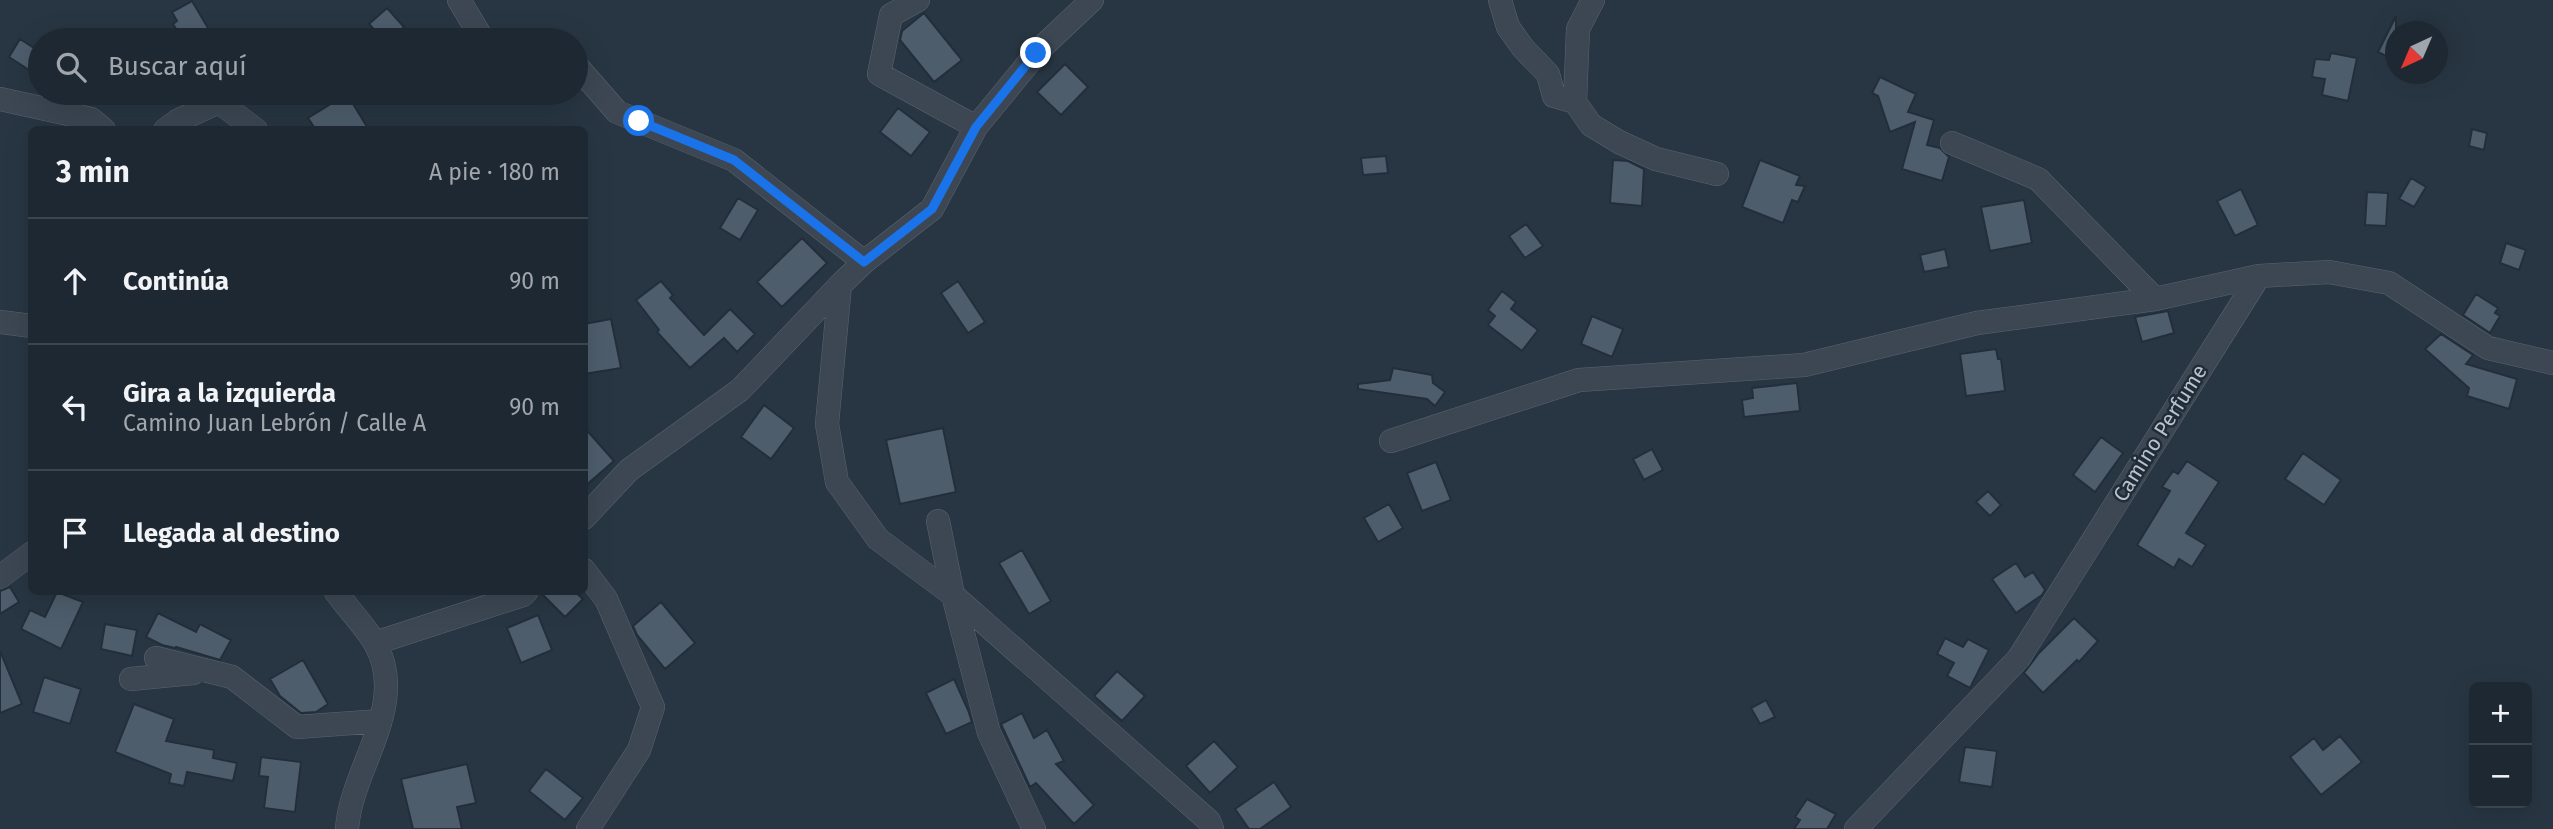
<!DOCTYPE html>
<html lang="es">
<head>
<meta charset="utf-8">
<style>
  body { margin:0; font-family:"Fira Sans",sans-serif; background:#26303a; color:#f1f3f6 }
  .controls { position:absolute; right:21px; bottom:21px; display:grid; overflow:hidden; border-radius:10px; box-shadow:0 7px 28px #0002 }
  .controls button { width:63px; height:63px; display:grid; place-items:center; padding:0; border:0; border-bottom:2px solid #3c444d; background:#1e2832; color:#f1f3f6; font:35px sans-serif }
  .compass { position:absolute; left:2385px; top:21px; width:63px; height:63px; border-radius:50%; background:#1e2832; box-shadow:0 7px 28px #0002; rotate:224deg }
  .stop { position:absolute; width:21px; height:21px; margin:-16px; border:5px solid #1a73e8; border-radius:50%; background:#fff }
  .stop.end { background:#1a73e8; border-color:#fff; box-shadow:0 2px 7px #0008 }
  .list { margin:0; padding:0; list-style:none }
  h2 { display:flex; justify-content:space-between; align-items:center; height:91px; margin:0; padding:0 28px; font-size:30px }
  h2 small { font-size:23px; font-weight:400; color:#a1a6ac }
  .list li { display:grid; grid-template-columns:46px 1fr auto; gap:21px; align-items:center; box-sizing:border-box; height:126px; padding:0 28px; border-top:2px solid #3c444d }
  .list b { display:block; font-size:26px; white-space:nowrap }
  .list p { margin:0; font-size:23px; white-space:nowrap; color:#a1a6ac }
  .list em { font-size:23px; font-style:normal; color:#a1a6ac }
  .icon { flex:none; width:38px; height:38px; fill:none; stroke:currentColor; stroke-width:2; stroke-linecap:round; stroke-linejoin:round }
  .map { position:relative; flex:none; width:2553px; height:829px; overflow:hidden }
  .search { position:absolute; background:#1e2832; box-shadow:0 7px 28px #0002; left:28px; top:28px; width:560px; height:77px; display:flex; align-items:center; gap:18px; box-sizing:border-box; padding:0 24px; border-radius:38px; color:#a1a6ac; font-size:26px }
  .panel { position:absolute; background:#1e2832; box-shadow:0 7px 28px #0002; left:28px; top:126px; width:560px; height:469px; border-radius:10px }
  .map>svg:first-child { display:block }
  .building { fill:#4e5d6c; stroke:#232e3b; stroke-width:2 }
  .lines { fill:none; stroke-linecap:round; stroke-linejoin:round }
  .street-casing { stroke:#5b6570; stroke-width:24 }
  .street { stroke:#3c4753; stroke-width:23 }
  .route { stroke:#1a73e8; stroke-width:9 }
  .labels { text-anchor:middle; stroke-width:5; stroke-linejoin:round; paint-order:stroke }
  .street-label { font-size:21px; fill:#bac2cd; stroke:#212c39 }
</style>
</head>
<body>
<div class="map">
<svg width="2553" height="829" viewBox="0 0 2553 829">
  <rect width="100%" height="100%" fill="#283643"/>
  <path class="building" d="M192 1 208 28 188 40H183L173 24 177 21 172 12Z
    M387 8 404 27 390 40H384L369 24Z
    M924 13 962 60 934 82 900 40 902 31Z
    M2396 16V61L2378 52Z
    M20 39 40 52V77L9 57Z
    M2331 53 2357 58 2348 101 2322 95 2325 79 2312 77 2315 59 2329 60Z
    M1065 64 1088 87 1061 115 1037 92Z
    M1880 77 1916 94 1908 112 1934 120 1927 145 1940 148 1949 157 1942 181 1902 169 1915 122 1890 132 1878 96 1872 93Z
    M347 94 369 130H316L308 118Z
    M898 108 930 132 911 156 880 132Z
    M2472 129 2487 133 2484 150 2469 146Z
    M1386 156 1388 173 1363 175 1361 158Z
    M1613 160 1628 161 1644 169 1642 206 1610 203Z
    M1760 160 1800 176 1796 185 1805 186 1798 202 1792 200 1783 223 1742 207Z
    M2411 178 2426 187 2414 207 2399 199Z
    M2241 189 2258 225 2235 236 2217 201Z
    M2367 192 2388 193 2386 226 2365 225Z
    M738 198 758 210 740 240 720 228Z
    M2024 200 2032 243 1990 251 1981 207Z
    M1526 224 1543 246 1525 258 1509 236Z
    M802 238 827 263 782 307 757 282Z
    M2506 243 2526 250 2519 270 2500 263Z
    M1945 249 1949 267 1924 272 1920 255Z
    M661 281 673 295 670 298 704 335 730 309 755 334 737 352 724 338 690 368 657 332 659 330 636 300Z
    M958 281 985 322 968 333 941 293Z
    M1502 291 1516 302 1511 309 1538 330 1522 351 1488 325 1495 316 1488 310Z
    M2476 294 2498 308 2495 313 2500 316 2490 333 2463 315Z
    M2168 311 2174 333 2142 342 2135 317Z
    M1592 316 1623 329 1612 357 1581 344Z
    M611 319 621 368 584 374V324Z
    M2441 334 2473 355 2466 364 2517 379 2509 409 2467 396 2469 388 2425 349Z
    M1996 349 1998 359H2001L2005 391 1966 396 1960 354Z
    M1393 368 1432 375 1433 383 1445 392 1435 406 1427 399 1358 389V384L1390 380Z
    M1797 383 1800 411 1744 417 1742 400 1753 398 1752 388Z
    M764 405 794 428 771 459 741 437Z
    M584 427 614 461 584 487Z
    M943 428 956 492 900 504 886 440Z
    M2101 437 2123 453 2095 492 2073 475Z
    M1652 449 1663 470 1644 480 1633 459Z
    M2303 453 2341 480 2324 505 2285 479Z
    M2187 461 2219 482 2186 533 2206 545 2192 567 2179 559 2174 568 2137 545 2170 491 2162 487 2173 471 2178 474Z
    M1436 462 1451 500 1422 511 1407 473Z
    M1988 491 2001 505 1990 516 1976 502Z
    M1389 504 1403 528 1378 542 1364 518Z
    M1022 550 1051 601 1029 614 999 563Z
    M2016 563 2025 577 2033 572 2045 590 2042 595 2016 613 1992 579Z
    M10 587 19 602 0 614V591Z
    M57 592 83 602 61 649 21 629 30 610 45 617Z
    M540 592H575L583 599 565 617Z
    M661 602 695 643 665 669 637 635 633 626Z
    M158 613 196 632 200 624 231 640 220 660 176 647 175 648 162 645 146 637Z
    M538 615 552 650 521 663 507 628Z
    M2074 618 2098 641 2079 662 2077 660 2043 693 2024 673 2039 653Z
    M105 624 137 630 132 656 101 649Z
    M1945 638 1963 647 1968 639 1989 650 1970 688 1947 676 1954 663 1937 654Z
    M0 651 22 704 0 713Z
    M303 660 328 704 316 712 301 713 280 696 270 679Z
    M1117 671 1145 696 1122 721 1094 696Z
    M44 677 81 689 70 724 33 712Z
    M954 679 968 710 972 722 946 734 926 693Z
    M1766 700 1775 717 1760 724 1751 708Z
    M134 704 174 719 166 741 214 750 213 758 237 763 233 781 187 772 184 786 169 783 171 774 115 752Z
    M1022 713 1034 738 1047 730 1064 761 1056 764 1094 805 1074 824 1036 783 1030 787 1001 724Z
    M2340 736 2362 762 2321 795 2290 757 2314 738 2323 750Z
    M1214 741 1238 767 1210 793 1186 766Z
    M1965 747 1997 751 1992 787 1959 782Z
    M261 757 301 762 295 812 264 808 268 777 259 776Z
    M467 764 476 803 457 807 462 829H413L401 779Z
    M546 769 583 798 565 820 529 791Z
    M1274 782 1291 807 1260 829H1249L1235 809Z
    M1807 799 1836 814 1827 829H1794L1800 820 1795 817Z"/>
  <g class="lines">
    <defs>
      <path id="street" d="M459 0 483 40
        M918 0 891 15 879 74 976 127
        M1500 0 1508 27 1523 48 1548 74 1554 96 1575 102
        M1593 0 1578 29 1575 102 1591 125 1619 142 1656 159 1717 174
        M576 65 617 112 734 160 864 262
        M0 99 91 119 104 130
        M165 130 177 121 219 102 256 130
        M1952 143 2038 179 2155 299
        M840 285 827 424 837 482 878 539 953 595 989 733 1034 829
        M0 322 32 326
        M1391 441 1579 380 1804 365 1977 323 2155 299 2259 276 2329 272 2389 283 2488 348 2553 363
        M584 518 629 470 740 390 840 285 864 262 932 209 976 127 1040 49 1092 0
        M938 521 953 595 1209 821 1212 829
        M584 570 606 599 653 707 639 750 588 829
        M0 577 32 553
        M336 592C348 609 364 625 375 643 410 705 351 768 347 829
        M375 643 523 595 526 592
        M156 658 232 677 297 727 380 721
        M131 679 193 673
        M1856 829 2019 658 2259 276"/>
    </defs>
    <use href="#street" class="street-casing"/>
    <use href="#street" class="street"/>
  </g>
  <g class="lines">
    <path class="route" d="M639 121 734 160 864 262 932 209 976 127 1036 53"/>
  </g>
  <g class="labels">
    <g class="street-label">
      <text transform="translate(2160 433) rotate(-58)" y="7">Camino Perfume</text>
    </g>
  </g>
</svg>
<div class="controls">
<button>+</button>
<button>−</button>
</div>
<svg class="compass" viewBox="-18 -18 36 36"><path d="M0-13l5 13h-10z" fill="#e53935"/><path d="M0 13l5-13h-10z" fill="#a1a6ac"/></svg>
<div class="stop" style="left:639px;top:121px"></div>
<div class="stop end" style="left:1036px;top:53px"></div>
<div class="search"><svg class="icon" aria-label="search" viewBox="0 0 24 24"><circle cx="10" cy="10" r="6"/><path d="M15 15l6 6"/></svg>Buscar aquí</div>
<section class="panel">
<h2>3 min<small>A pie · 180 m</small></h2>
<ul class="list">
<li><svg class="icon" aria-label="ahead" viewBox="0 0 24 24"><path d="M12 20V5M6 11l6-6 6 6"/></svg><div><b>Continúa</b></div><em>90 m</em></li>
<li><svg class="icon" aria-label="left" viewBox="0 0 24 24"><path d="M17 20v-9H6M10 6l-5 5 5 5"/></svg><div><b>Gira a la izquierda</b><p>Camino Juan Lebrón / Calle A</p></div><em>90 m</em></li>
<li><svg class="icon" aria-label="arrive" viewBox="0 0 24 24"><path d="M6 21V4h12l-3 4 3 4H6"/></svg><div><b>Llegada al destino</b></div></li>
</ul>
</section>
</div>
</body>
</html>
